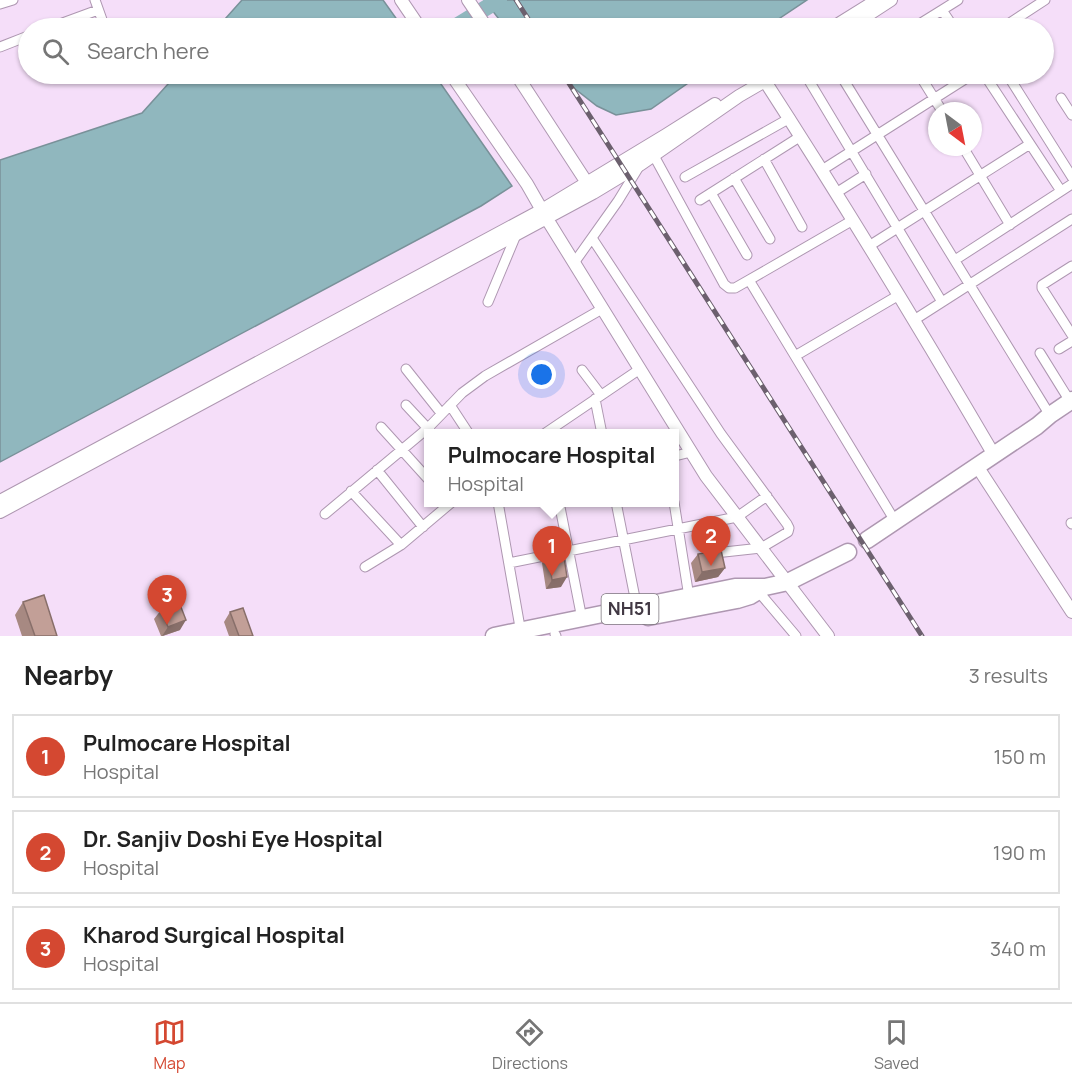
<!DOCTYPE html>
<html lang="en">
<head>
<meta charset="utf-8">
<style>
  body { margin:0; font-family:Manrope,sans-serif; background:#f6f6f6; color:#222 }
  .compass { position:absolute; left:928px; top:102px; width:54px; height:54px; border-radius:50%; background:#fff; box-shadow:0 2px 4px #0004; rotate:148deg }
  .you { position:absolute; left:542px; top:375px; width:21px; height:21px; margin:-15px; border:4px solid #fff; border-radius:50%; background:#1a73e8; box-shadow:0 0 0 9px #1a73e833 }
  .badge { display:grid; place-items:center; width:39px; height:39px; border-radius:50%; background:#d44831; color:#fff; font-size:20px; font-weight:700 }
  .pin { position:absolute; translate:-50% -50px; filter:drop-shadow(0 2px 3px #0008) }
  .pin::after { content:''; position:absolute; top:32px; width:21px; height:18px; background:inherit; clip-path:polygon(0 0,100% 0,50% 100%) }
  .popup { position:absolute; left:424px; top:429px; width:255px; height:78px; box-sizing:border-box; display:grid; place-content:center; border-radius:0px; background:#fff; filter:drop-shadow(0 2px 4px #0005); font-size:20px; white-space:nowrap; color:#767676 }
  .popup b { font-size:22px; color:#222 }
  .popup::after { content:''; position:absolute; left:50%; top:100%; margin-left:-12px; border:12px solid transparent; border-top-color:#fff }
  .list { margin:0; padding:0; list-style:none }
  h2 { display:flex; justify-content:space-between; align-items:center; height:78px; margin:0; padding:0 24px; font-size:26px }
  h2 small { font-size:20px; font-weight:400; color:#767676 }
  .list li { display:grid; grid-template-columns:39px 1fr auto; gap:18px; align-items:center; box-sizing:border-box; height:84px; margin:0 12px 12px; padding:0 12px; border:2px solid #e0e0e0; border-radius:0px }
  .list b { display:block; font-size:22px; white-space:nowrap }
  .list p { margin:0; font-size:20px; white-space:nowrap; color:#767676 }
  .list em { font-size:20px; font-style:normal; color:#767676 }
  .icon { flex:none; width:33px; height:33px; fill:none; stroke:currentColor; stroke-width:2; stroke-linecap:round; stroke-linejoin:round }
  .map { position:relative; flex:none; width:1072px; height:636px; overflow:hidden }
  .search { position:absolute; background:#fff; box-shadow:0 2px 4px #0004; left:18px; right:18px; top:18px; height:66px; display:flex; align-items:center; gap:15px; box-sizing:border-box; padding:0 21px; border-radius:33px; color:#767676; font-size:22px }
  .sheet { height:366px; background:#fff }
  nav { display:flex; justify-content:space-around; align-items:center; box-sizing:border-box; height:84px; border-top:2px solid #e0e0e0; background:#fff; font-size:16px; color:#767676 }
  nav a { display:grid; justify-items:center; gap:3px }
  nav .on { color:#d44831 }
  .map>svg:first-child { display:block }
  .water { fill:#90b7be; stroke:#799199; stroke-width:1.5 }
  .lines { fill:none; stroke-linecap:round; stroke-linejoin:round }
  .river { stroke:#90b7be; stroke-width:16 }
  .street-casing { stroke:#ae97b1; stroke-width:11 }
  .secondary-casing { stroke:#ae97b1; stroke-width:14 }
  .highway-casing { stroke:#ae97b1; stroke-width:19 }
  .street { stroke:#fff; stroke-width:9 }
  .secondary { stroke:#fff; stroke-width:12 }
  .highway { stroke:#fff; stroke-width:16 }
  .rail-casing { stroke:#6c606e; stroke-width:5 }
  .rail { stroke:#fff; stroke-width:3; stroke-dasharray:9; stroke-linecap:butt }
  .wall { fill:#a78982 }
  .shaded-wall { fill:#886f6a }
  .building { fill:#c29f97; stroke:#886f6a; stroke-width:1.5 }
  .labels { text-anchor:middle; stroke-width:4.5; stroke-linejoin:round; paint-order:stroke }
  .shield { fill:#fff; stroke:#7b747c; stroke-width:1.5 }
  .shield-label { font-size:18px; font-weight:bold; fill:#423944 }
</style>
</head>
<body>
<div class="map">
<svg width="1072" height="636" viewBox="0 0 1072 636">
  <rect width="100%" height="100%" fill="#f5def9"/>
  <path class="water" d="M242 0H383L403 28H217Z
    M484 0H807L765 28H506Z
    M177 74H434L512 186 481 206 0 462V160L142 113Z
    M556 74H701L651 109 616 115 597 106Z"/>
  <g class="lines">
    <path class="river" d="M453 28 499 0"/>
    <defs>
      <path id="street" d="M95 0 105 28
        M0 4 13 0
        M942 10 958 0
        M49 28 98 10
        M913 28 942 10 954 28
        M1002 28 1045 0
        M0 47 28 36
        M805 74 942 302
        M840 74 1051 417
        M919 74 942 111
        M984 74 1061 191
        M1007 74 1072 177
        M1061 98 1072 115
        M963 147 1010 225
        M653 154 724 284 729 288H735L749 280 853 220
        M764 159 802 227
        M822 170 973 74
        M685 177 790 118
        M734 178 770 239
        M711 193 747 255
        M836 193 866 174
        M700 200 801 136
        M592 238 721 434 787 524 789 528 788 532 761 548 715 553
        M869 246 1030 144
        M955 260 1072 184
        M574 263 618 201 640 165
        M1072 266 1042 285V288L1072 335
        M749 280 895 521
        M488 302 516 235
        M914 320 1072 219
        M1059 349 1072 341
        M1040 353 1071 403
        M795 356 899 295
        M406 369 441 413
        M582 370 601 395
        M595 399 602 434
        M406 405 433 434
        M450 405 469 434
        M381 427 429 480
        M544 434 640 369
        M675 456 691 452
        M377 470 423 527
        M351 491 401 545
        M498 502 521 633
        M559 502 582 619
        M616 502 637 608
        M674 502 689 597
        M325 514 428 428 462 393 485 376 602 309
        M1071 523 1072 524
        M509 563 737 517 767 496
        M365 567 401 545 452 502
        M758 591 796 636
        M555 634 556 636"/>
      <path id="secondary" d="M401 0 420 28
        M468 0 487 28
        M832 28 877 0
        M848 28 891 0
        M451 74 527 184 547 219 706 476 828 636
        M516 74 591 189
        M761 75C842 200 919 327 994 455
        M977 466 1072 612
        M0 501 542 210 666 135 715 104
        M0 512 593 193 641 164 739 96 777 74"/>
      <path id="highway" d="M867 540 1037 426 1050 415 1072 400
        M648 617 737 600 750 596 762 589
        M494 636 735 587H765L788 582 848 552"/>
    </defs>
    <use href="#street" class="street-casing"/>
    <use href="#secondary" class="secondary-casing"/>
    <use href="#highway" class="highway-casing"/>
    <use href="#street" class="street"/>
    <use href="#secondary" class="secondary"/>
    <use href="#highway" class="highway"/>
    <defs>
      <path id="rail" d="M516 0 534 28
        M563 74 922 636"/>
    </defs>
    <use href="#rail" class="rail-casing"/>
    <use href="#rail" class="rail"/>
  </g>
  <path class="wall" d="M548 554 561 587 546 589 542 563Z
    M698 554 725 568 718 577 695 582 691 563Z
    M23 602 57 636H22L15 615Z
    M161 610 180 630 163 636H161L154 619Z
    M230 612 253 636H229L224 622Z"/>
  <path class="shaded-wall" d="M725 568 718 577 695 582 702 572Z
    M567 577 561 587 546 589 552 580Z
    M186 620 180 630 162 636 168 627Z"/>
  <path class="building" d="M721 550 725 568 702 572 698 554Z
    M563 551 567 577 552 580 548 554Z
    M44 595 57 636H35L23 602Z
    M179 602 186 620 168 627 161 610Z
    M243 608 253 636H239L230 612Z"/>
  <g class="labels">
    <rect class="shield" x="601.5" y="594" width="57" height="30" rx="4.5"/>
    <g class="shield-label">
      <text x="630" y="615">NH51</text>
    </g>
  </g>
</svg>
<svg class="compass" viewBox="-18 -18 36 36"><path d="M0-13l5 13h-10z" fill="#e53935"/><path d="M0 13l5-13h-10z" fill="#767676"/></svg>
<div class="you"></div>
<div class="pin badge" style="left:552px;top:576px">1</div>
<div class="popup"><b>Pulmocare Hospital</b>Hospital</div>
<div class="pin badge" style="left:711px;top:566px">2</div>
<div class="pin badge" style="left:167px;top:625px">3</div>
<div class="search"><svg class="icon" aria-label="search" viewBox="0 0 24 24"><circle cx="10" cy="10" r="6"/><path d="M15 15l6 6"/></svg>Search here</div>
</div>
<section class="sheet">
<h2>Nearby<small>3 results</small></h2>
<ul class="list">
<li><span class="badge">1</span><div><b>Pulmocare Hospital</b><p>Hospital</p></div><em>150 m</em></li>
<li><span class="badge">2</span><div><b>Dr. Sanjiv Doshi Eye Hospital</b><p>Hospital</p></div><em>190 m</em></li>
<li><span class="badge">3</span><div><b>Kharod Surgical Hospital</b><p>Hospital</p></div><em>340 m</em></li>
</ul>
</section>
<nav>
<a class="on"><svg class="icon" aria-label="map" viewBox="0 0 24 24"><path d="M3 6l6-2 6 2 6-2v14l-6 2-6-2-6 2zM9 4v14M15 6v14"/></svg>Map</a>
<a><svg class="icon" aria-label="directions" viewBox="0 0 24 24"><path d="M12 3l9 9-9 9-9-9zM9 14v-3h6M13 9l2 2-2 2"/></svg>Directions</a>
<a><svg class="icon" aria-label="saved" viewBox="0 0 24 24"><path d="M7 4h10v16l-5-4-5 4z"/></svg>Saved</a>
</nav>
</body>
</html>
